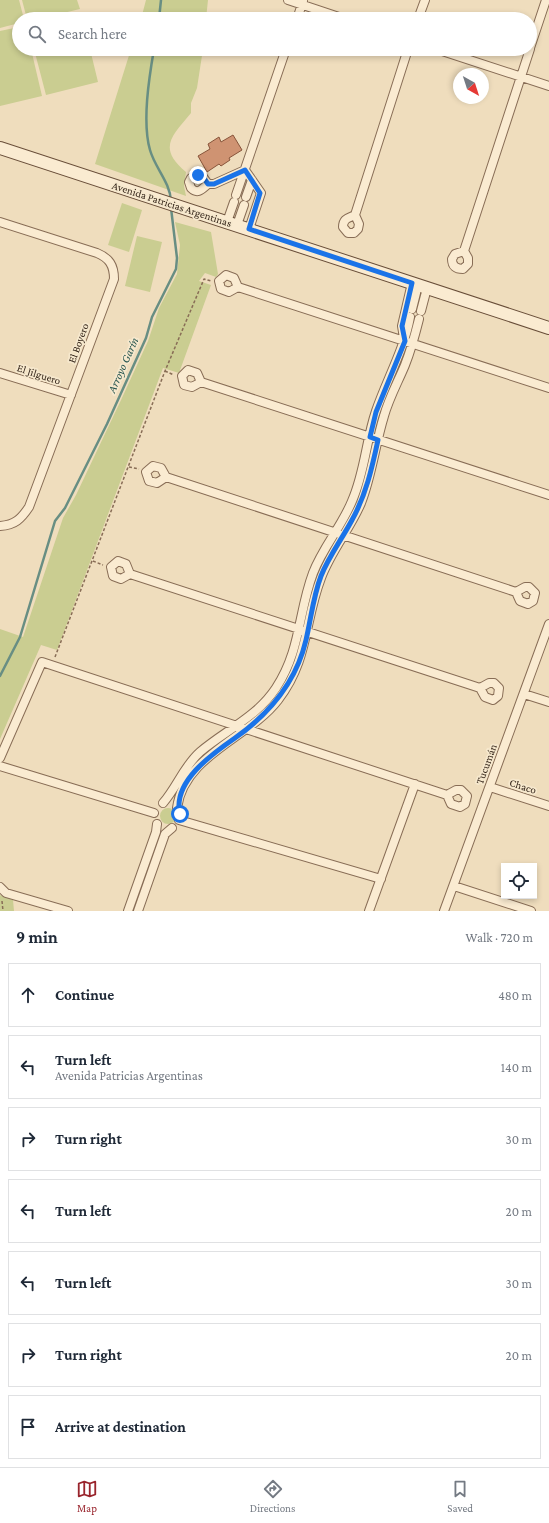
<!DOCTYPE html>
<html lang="en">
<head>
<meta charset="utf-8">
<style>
  body { margin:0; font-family:"Crimson Pro",serif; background:#f2f2f3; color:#1f2937 }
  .controls { position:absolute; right:12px; bottom:12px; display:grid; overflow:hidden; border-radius:0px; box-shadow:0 2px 6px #0003 }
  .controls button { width:36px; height:36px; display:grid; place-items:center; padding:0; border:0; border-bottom:1px solid #e0e1e3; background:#fff; color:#1f2937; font:20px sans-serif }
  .compass { position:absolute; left:453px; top:68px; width:36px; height:36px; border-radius:50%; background:#fff; box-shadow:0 2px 6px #0003; rotate:141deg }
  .stop { position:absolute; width:12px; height:12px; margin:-9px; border:3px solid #1a73e8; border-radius:50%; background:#fff }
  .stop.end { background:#1a73e8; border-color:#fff; box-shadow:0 1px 4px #0008 }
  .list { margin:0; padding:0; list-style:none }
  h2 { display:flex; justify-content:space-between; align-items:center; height:52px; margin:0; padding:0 16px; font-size:17px }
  h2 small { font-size:13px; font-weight:400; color:#747a83 }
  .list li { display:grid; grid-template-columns:26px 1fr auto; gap:12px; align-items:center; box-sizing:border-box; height:64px; margin:0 8px 8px; padding:0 8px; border:1px solid #e0e1e3; border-radius:0px }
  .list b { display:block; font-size:15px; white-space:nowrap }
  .list p { margin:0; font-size:13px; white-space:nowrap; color:#747a83 }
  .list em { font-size:13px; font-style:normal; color:#747a83 }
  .icon { flex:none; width:22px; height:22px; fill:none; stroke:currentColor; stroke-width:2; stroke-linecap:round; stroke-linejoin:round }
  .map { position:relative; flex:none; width:549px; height:911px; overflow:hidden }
  .search { position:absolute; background:#fff; box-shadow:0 2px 6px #0003; left:12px; right:12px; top:12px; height:44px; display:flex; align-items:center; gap:10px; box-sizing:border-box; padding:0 14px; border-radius:22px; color:#747a83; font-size:15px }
  .sheet { height:556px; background:#fff }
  nav { display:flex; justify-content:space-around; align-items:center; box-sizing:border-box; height:56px; border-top:1px solid #e0e1e3; background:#fff; font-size:11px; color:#747a83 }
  nav a { display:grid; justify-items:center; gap:2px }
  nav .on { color:#99242c }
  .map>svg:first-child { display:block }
  .green { fill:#cacd91 }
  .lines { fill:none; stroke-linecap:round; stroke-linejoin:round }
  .stream { stroke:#688e83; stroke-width:2.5 }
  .building { fill:#cf9372; stroke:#88553b }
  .street-casing { stroke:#886d56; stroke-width:10 }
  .secondary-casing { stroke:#694e39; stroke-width:14 }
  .path { stroke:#886d56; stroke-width:1.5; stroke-dasharray:3 2; stroke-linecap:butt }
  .street { stroke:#faebd1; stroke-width:8 }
  .secondary { stroke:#faebd1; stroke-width:12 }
  .route { stroke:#1a73e8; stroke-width:5 }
  .labels { text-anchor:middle; stroke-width:3.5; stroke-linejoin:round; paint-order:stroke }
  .street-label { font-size:11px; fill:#36271b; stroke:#f6e8cd }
  .water-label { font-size:12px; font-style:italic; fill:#2a5751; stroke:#f6e8cd }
</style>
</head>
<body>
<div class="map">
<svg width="549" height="911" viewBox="0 0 549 911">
  <rect width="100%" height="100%" fill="#efddbd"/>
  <path class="green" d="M0 0H19L24 19H19V23L0 28Z
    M22 0H77L80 9 38 19H27Z
    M146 0H208L206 19H141Z
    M19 27V49H31L42 96 0 106V31Z
    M34 49H90L98 82 46 95Z
    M131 49H203L197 88 191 103V113C172 136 157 148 186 172L184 186 186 196 95 164Z
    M122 203 142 210 129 252 108 245Z
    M175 222 211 232 218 274 216 277 205 273 199 281 211 285 179 373 163 368 57 650 41 645 0 739V629L23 637 63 518 76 495 121 400 148 341 159 308 177 274 180 245Z
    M137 236 162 242 150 292 125 286Z
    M160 816a8 8 0 1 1 16 0a8 8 0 1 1-16 0Z
    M0 895 13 900 14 911H0Z"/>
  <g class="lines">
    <path class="stream" d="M159 19 161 0
      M154 49C149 78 142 122 150 150 155 168 170 182 171 201
      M0 676 20 637 55 521 65 508 107 424 146 338 152 317 176 269 177 258 171 208"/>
  </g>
  <path class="building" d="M233 135 242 150 229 158 230 160 221 166 219 164 207 172 198 156 210 149 208 144 219 137 221 142Z"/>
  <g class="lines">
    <defs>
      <path id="street" d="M288 0 345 19
        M297 19 303 1
        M418 19 425 0
        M530 48 546 0
        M436 49 549 86
        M198 175 203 177 208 184C202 189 198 195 191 188L189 182 191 178Z
        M208 184H214L245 170 261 193 249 229
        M236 195 286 49
        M246 197 252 180
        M355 215 408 49
        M355 215 359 224 358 229 354 233H348L343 227C343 218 349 218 355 215Z
        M0 222 97 253C109 258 114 265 114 279L29 507C21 519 15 525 0 526
        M227 222 234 202
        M237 225 244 205
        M464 251 530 49
        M464 251 468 258V264L463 269C456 269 452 266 452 259L455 254Z
        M226 275 234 278 238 287 229 292 221 289 219 281Z
        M238 287 549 388
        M412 309 418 285
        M421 311 427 288
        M404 338 402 326 412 283
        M188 370 197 373 201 382 192 387 184 385 182 376Z
        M0 373 71 395
        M201 382 549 495
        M153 466 161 468 166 477 157 483 149 481 146 472Z
        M166 477 516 592
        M118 561 126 564 130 574 121 579 113 576 111 567Z
        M130 574 480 688
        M525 587H529L535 593 533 601 528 604 520 601 516 592Z
        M489 683H494L499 688 498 696 493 700 485 697 480 688Z
        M524 694 549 702
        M0 758 42 662 447 795
        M0 766 154 813
        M490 787 549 806
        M456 790H461L467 796 465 804 460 807 451 804 447 795Z
        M163 803C177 787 184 766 200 752 226 730 257 717 276 688 301 650 298 613 313 573 323 547 342 526 352 501 365 472 366 440 376 411 387 379 404 350 410 317
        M177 808C184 755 249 738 278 700 309 660 304 622 321 578 331 551 350 529 361 503 372 475 375 445 384 416 389 398 398 382 405 365 411 350 415 335 419 319
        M179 820 381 879
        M454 886 531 911
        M0 887 6 893 68 911
        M128 911 156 832 157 824
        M138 911 165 834 172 828
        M369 911 415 784
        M444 911 549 624"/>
      <path id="secondary" d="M0 148 549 328"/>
    </defs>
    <use href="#street" class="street-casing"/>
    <use href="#secondary" class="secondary-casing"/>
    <path class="path" d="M165 371 174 375
      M129 467 139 469
      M93 561 103 565
      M55 657 165 371 204 279 211 281
      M2 901 3 911"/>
    <use href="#street" class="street"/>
    <use href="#secondary" class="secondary"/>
  </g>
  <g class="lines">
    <path class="route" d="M180 814C172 782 212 754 235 738 269 714 296 683 306 640 311 619 313 597 321 576 329 556 342 539 352 520 366 495 372 468 378 440L370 437 376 412 405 341 402 326 412 283 249 229 260 193 245 170 214 184H208L203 177 198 175"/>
  </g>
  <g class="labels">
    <g class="street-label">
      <text transform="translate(172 204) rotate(18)" y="4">Avenida Patricias Argentinas</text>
      <text transform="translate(78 343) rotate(-70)" y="4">El Boyero</text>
      <text transform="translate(39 374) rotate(18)" y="4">El Jilguero</text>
      <text transform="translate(486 764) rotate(-70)" y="4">Tucumán</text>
      <text transform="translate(523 786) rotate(18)" y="4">Chaco</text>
    </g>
    <g class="water-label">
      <text transform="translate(123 365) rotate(-66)" y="4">Arroyo Garín</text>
    </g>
  </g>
</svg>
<div class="controls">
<button><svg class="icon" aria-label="locate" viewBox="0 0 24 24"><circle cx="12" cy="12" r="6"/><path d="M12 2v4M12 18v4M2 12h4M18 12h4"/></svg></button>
</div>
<svg class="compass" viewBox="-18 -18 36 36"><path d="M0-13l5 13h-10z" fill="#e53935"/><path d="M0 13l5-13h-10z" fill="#747a83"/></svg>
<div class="stop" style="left:180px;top:814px"></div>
<div class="stop end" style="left:198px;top:175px"></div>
<div class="search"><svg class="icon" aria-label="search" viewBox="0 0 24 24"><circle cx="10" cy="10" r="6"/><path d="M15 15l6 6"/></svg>Search here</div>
</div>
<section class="sheet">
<h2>9 min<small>Walk · 720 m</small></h2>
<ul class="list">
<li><svg class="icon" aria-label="ahead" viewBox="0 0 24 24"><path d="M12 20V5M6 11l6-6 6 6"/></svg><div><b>Continue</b></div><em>480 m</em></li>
<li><svg class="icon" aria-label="left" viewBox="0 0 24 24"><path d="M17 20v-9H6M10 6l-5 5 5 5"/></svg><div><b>Turn left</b><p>Avenida Patricias Argentinas</p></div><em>140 m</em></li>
<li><svg class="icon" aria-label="right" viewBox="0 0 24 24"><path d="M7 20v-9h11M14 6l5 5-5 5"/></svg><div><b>Turn right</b></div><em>30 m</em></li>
<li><svg class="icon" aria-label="left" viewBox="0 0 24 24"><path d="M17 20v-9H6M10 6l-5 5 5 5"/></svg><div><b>Turn left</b></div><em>20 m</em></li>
<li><svg class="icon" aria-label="left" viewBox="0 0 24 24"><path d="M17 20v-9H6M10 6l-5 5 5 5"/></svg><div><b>Turn left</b></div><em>30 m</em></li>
<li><svg class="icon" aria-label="right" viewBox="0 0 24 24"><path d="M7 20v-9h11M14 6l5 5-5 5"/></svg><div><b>Turn right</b></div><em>20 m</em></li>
<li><svg class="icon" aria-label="arrive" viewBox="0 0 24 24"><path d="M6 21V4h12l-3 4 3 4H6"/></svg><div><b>Arrive at destination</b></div></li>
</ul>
</section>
<nav>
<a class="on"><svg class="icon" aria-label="map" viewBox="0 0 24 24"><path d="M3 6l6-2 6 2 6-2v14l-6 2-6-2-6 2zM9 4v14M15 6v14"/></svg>Map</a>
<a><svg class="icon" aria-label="directions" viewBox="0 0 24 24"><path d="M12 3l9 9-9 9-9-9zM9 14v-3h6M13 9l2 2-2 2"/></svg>Directions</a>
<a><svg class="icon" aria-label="saved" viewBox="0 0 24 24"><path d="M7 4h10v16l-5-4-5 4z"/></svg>Saved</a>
</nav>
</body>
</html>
